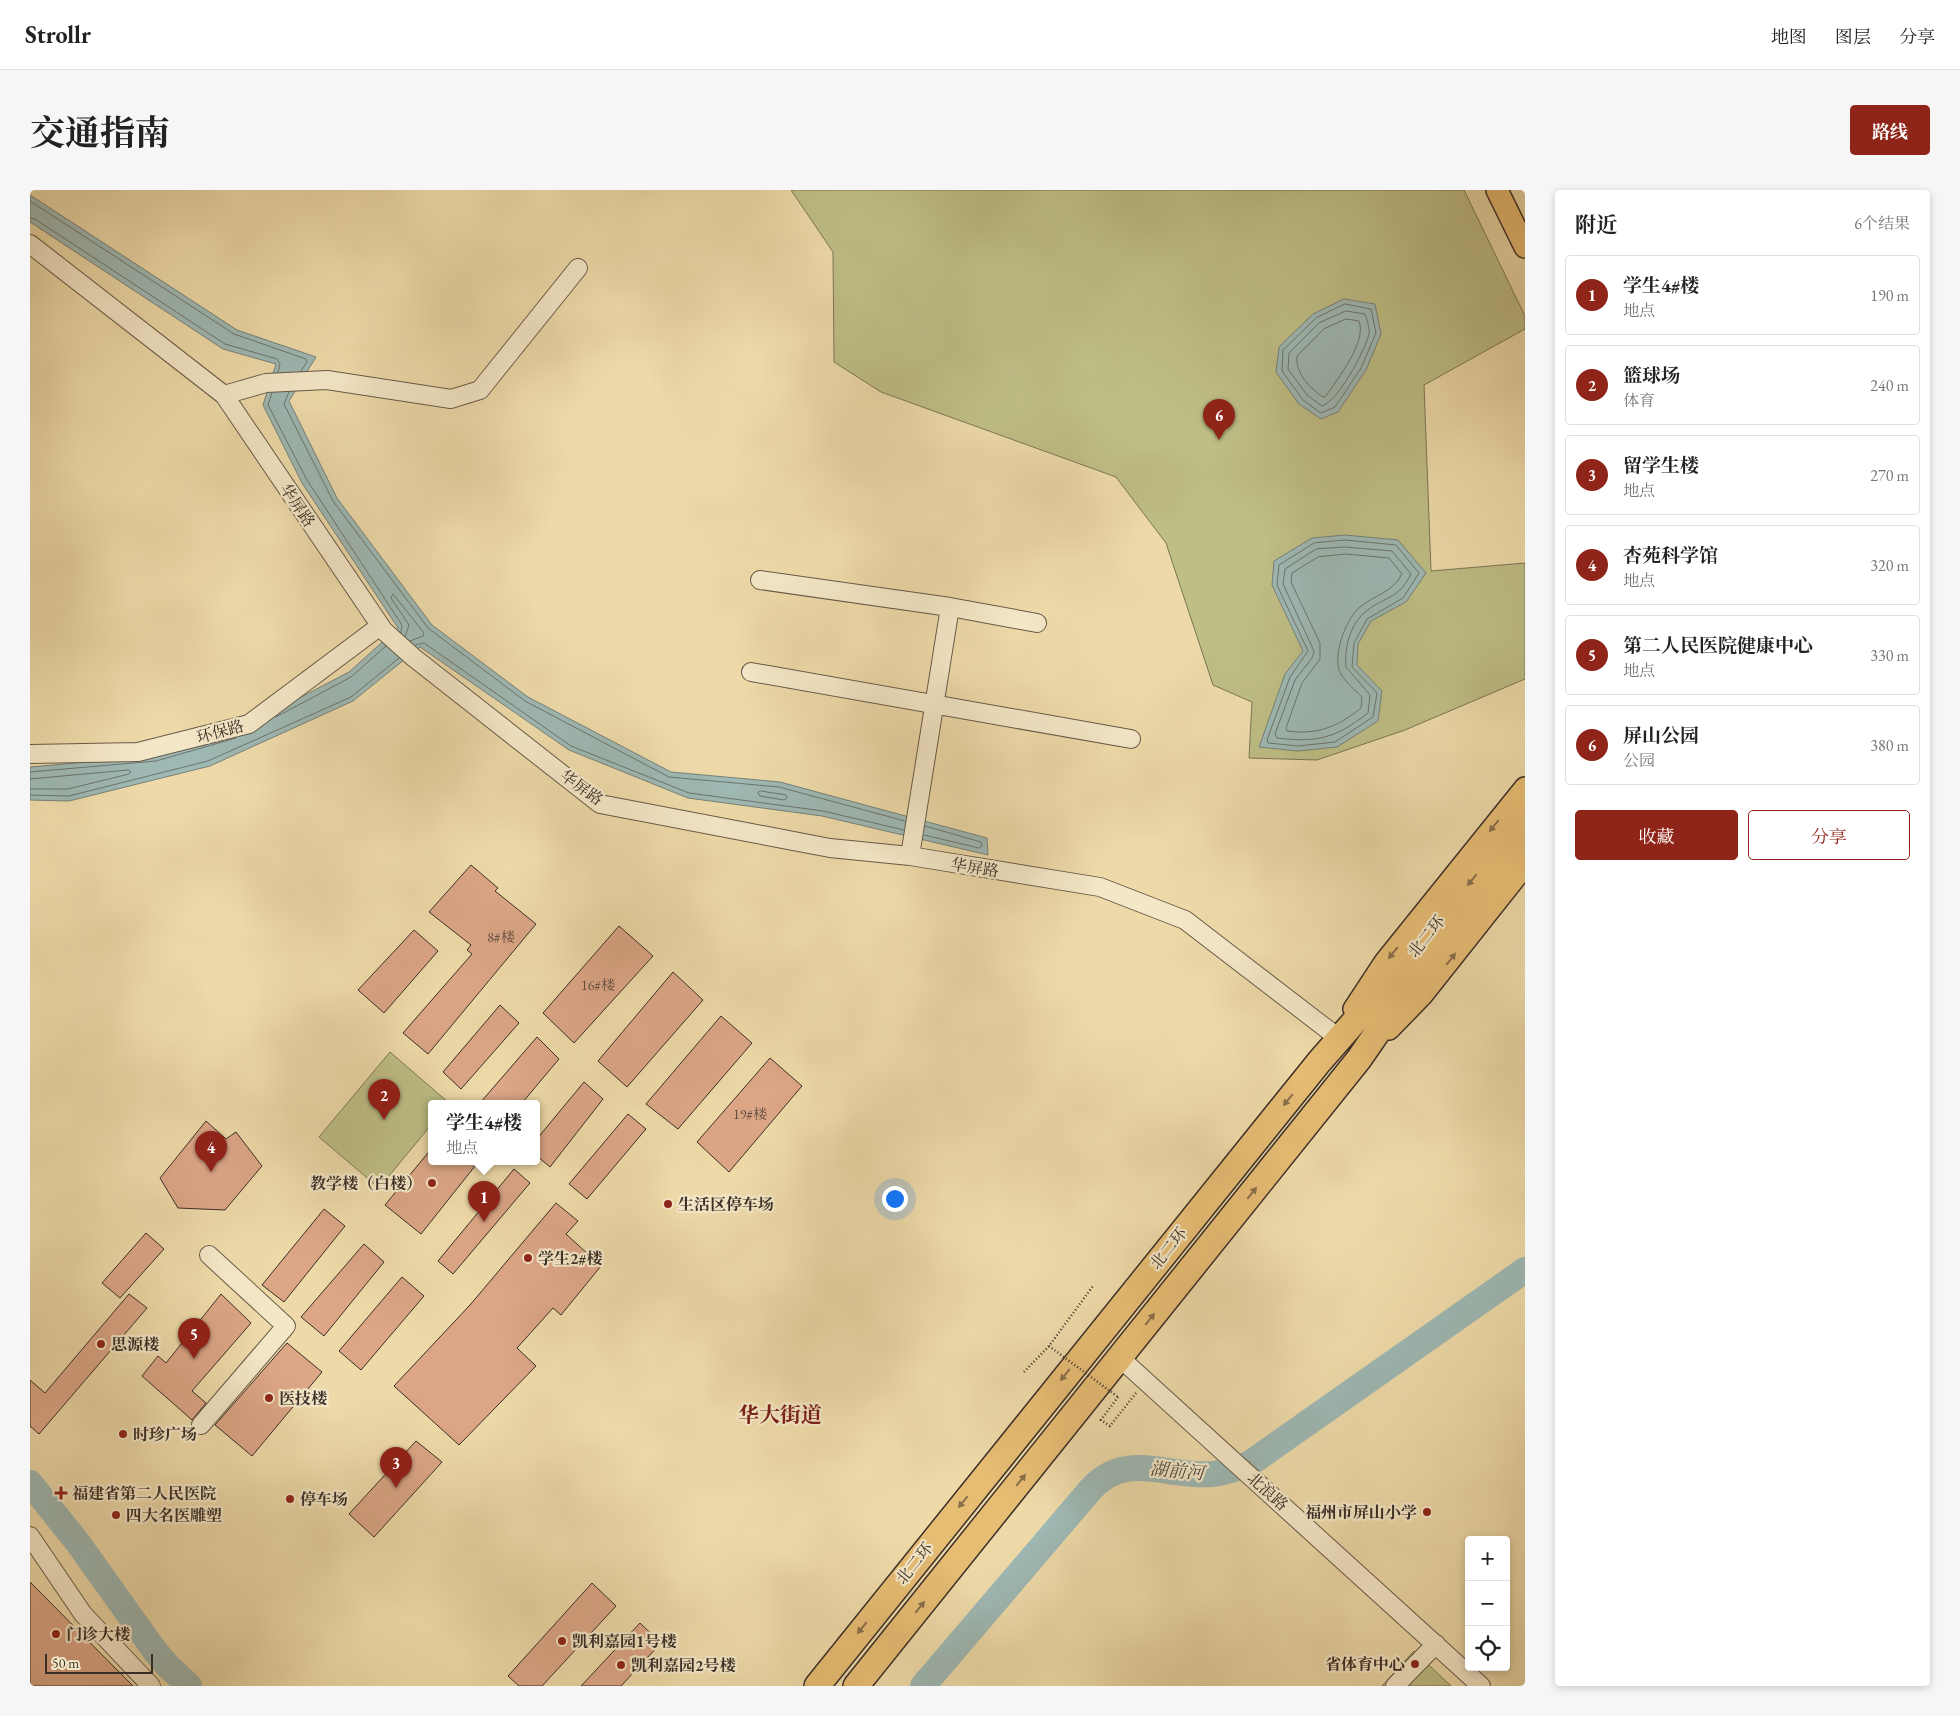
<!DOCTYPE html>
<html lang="zh">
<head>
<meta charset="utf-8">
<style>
  body { margin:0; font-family:"EB Garamond","Noto Serif SC",serif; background:#f6f6f6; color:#222 }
  .controls { position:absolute; right:15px; bottom:15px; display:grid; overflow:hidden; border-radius:5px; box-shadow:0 2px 8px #0003 }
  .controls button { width:45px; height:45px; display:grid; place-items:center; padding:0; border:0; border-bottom:1px solid #e0e0e0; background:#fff; color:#222; font:25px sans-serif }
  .scale { position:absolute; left:15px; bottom:12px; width:108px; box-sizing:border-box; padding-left:5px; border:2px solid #3a2f28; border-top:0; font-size:14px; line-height:18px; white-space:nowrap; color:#3a2f28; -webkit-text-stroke:4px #f4e7c7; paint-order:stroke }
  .you { position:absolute; left:864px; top:1008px; width:18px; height:18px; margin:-12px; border:4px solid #fff; border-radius:50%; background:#1a73e8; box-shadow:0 0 0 8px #1a73e833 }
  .badge { display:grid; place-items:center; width:32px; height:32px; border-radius:50%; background:#8f2418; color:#fff; font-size:16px; font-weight:700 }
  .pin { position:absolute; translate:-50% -41px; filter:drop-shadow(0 1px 2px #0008) }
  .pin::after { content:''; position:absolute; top:26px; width:18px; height:15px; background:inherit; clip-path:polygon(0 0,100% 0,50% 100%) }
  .popup { position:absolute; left:398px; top:910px; width:112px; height:65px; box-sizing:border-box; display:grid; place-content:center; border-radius:5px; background:#fff; filter:drop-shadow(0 1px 4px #0005); font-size:16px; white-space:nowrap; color:#767676 }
  .popup b { font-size:19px; color:#222 }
  .popup::after { content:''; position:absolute; left:50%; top:100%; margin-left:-10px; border:10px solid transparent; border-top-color:#fff }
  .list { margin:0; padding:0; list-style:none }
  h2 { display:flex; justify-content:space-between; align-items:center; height:65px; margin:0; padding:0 20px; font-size:21px }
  h2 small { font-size:16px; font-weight:400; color:#767676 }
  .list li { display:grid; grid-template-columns:32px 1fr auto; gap:15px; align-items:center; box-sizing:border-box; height:80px; margin:0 10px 10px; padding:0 10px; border:1px solid #e0e0e0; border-radius:5px }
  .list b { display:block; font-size:19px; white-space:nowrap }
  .list p { margin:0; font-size:16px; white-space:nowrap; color:#767676 }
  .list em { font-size:16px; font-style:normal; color:#767676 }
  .actions { display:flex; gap:10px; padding:15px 20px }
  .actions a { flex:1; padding:11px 0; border:1px solid #8f2418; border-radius:5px; text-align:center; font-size:18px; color:#8f2418 }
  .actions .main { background:#8f2418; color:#fff }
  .icon { flex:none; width:28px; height:28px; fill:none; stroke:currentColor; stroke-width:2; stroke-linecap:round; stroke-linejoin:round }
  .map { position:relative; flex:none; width:1495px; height:1496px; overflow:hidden; border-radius:5px }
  header { display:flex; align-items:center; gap:30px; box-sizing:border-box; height:70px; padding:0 25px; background:#fff; border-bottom:1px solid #e0e0e0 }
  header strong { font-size:24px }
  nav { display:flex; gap:28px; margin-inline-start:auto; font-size:18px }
  .intro { display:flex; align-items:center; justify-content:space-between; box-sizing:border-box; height:120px; padding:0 30px }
  h1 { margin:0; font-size:35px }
  .button { padding:12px 22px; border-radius:5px; background:#8f2418; color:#fff; font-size:18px; font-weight:700 }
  main { display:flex; gap:30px; padding:0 30px }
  aside { flex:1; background:#fff; border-radius:5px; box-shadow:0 2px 8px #0003 }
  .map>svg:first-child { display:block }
  .green { fill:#bebe85; stroke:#7c7656 }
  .water { fill:#9eb8b3; stroke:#76817b }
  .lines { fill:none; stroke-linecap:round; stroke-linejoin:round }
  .shore { stroke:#6c746e; stroke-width:1 }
  .river { stroke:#9eb8b3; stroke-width:26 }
  .building { fill:#dca687; stroke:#3a2f28 }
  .minor-casing { stroke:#675a48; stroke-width:20 }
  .major-casing { stroke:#3a2f28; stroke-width:24 }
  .highway-casing { stroke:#3a2f28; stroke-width:28 }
  .path { stroke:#3a2f28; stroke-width:2.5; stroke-dasharray:1 2.5; stroke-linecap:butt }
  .minor { stroke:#f4e7c7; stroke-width:18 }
  .major { stroke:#e7bd74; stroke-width:21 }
  .highway { stroke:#e7bd74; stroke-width:25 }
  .path-bridge { stroke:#3a2f28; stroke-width:2.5; stroke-dasharray:1 2.5; stroke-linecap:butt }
  .oneway { fill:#886f4a }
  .poi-dot { fill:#8f2418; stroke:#f4e7c7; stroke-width:2 }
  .labels { text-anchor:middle; stroke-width:4.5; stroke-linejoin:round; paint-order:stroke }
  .number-label { font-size:14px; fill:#624d40 }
  .street-label { font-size:16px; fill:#3a2f28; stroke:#f4e7c7 }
  .poi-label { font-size:16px; font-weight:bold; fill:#3a2f28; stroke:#f4e7c7; text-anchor:start }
  .water-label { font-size:18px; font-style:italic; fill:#4e4a44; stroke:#f4e7c7 }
  .district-label { font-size:21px; font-weight:bold; fill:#7a1f14; stroke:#f4e7c7 }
</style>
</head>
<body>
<header>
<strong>Strollr</strong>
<nav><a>地图</a><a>图层</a><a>分享</a></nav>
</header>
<div class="intro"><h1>交通指南</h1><a class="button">路线</a></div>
<main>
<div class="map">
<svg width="1495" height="1496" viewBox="0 0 1495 1496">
  <rect width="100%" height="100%" fill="#eedaa9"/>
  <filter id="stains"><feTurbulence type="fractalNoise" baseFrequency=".004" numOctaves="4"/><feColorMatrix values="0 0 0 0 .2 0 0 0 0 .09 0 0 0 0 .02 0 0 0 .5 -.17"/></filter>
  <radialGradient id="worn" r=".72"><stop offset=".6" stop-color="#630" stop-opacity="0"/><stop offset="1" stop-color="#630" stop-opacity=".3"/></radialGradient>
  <path class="green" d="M761 0H1434L1495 126V139L1394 195 1401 381 1495 373V489L1375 540 1287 570 1219 568 1222 512 1183 495 1136 353 1086 287 851 202 804 172 803 62Z
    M360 862 419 913H402L401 935 349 998 289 947Z
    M1384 1461 1421 1496H1352Z"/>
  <path class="water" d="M0 5 207 140 286 167 259 211 307 308 402 435 498 507 641 582 750 592 957 648 958 665 792 626 658 608 539 560 390 457 323 511 180 576 39 611 0 610V577L125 566 199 545 319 482 368 438 272 293 233 215 246 174 193 159 0 32Z
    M1314 109 1345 114 1351 144 1336 180 1308 222 1291 229 1269 214 1246 182 1249 157 1283 124Z
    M1315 345 1368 350 1396 383 1376 412 1341 431 1328 454 1327 475 1352 501 1348 531 1307 557 1268 561 1229 557 1255 484 1273 461 1242 395 1244 371 1282 348Z"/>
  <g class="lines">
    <path class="shore" d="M0 11 204 144 276 169 277 172 271 181
      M0 28 5 29 195 154 247 169 250 174 248 182
      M1315 114 1341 119 1346 143 1331 178 1305 217 1291 223 1273 210 1252 181 1253 160 1286 128Z
      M1316 121 1335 124C1337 130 1340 138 1339 144 1335 161 1308 211 1292 216L1277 205 1258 179 1259 163 1289 133Z
      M1316 129 1329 131C1337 152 1308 188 1296 206L1293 207C1280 198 1265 183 1267 166L1294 139Z
      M259 202 254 214 303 311 398 438 495 511 639 587 749 597 875 631
      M242 203 238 215 277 290 372 435 371 443
      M1315 350 1366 355 1389 383 1373 408 1337 429 1324 453 1322 477 1347 503 1343 527 1305 552 1268 556 1238 553 1237 550 1260 487 1278 461 1247 395 1249 375 1284 353Z
      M1315 357 1362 361 1381 384C1368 411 1353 406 1334 423 1320 435 1314 459 1316 477L1340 505 1338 523C1306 548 1287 553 1247 548L1245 544 1265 490 1282 468 1284 461 1253 394 1255 379 1286 359Z
      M1316 364 1359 368 1372 384C1363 402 1345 405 1330 417 1316 428 1301 468 1311 484 1316 493 1325 500 1332 507L1331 518C1307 537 1288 545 1257 541L1256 538 1272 493 1290 469V453L1261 392 1262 383 1288 367Z
      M375 447 379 435 361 408 363 404 394 443 393 446 380 451
      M385 455 394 453 541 556 659 603 793 621 874 640
      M246 527 321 487 356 456
      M0 582 126 571 206 548
      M0 589 98 580 101 582 99 584 38 599H0
      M731 601 756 605 757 608 754 610 730 606 728 603Z
      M0 605 39 606 178 571 321 507 369 468
      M894 645 949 658 952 656 951 652 895 636"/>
    <path class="river" d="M0 1293 48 1353 125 1461 136 1474 159 1496
      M893 1496 1061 1299C1097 1260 1137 1288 1182 1284 1194 1283 1208 1278 1219 1274L1495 1080"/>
  </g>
  <path class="building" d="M441 675 468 698 465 701 506 734 398 864 373 843 442 764 437 760 441 755 399 722Z
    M589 736 623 766 544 853 513 823Z
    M384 740 408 761 354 823 328 800Z
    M643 782 673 810 597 897 568 871Z
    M470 815 489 833 431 899 413 882Z
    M691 826 722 853 648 939 616 914Z
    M507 847 529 869 492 913H450Z
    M740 868 772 896 699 982 667 952Z
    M554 892 573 909 520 977 506 965V950Z
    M598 924 616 939 557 1009 539 994Z
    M176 931 196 949 206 942 232 976 195 1020 148 1018 130 988Z
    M402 958V971H449L391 1044 355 1015Z
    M484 979 500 993 423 1084 408 1071Z
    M526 1013 548 1031 536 1044 571 1076 531 1125 523 1118 487 1158 506 1176 429 1255 364 1196 440 1115Z
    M294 1019 315 1036 254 1112 232 1095Z
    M116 1043 134 1059 90 1108 72 1093Z
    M334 1054 354 1072 294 1146 271 1127Z
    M372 1087 394 1106 331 1180 309 1161Z
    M99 1104 117 1118 9 1244 0 1236V1190L15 1203Z
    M191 1104 221 1133 162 1201 176 1213 162 1230 112 1186 128 1166 136 1173Z
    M257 1153 292 1182 222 1266 185 1235Z
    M386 1251 412 1272 344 1347 319 1324Z
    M0 1392 103 1496H0Z
    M562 1393 586 1416 512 1496H489L478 1486Z
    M610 1433 631 1453 591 1496H551Z"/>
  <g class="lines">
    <defs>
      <path id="minor" d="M0 54 194 205 354 441 383 467 570 614 800 658 880 666 1070 697 1155 730 1306 846
        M194 205 236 193 297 190 421 209 450 200 548 78
        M730 390 920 417 1007 433
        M721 482 1101 549
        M0 564 108 562 219 534 350 436
        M880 666 920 417
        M1089 1167 1451 1496
        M171 1235 256 1136 179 1065
        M0 1346 53 1424 121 1496
        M1365 1496 1406 1454"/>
      <path id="major" d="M1467 0 1495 57
        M1324 819 1355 772 1495 598
        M1359 839 1392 805 1495 675"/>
      <path id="highway" d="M787 1496 1289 872 1366 784 1495 625
        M826 1496 1329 869 1380 795 1495 653"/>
    </defs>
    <use href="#minor" class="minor-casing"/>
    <use href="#major" class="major-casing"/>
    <use href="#highway" class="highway-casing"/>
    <path class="path" d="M994 1182 1019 1156 1063 1096
      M1088 1207 1071 1230 1080 1236 1106 1203"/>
    <use href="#minor" class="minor"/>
    <use href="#major" class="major"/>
    <use href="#highway" class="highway"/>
    <path class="path-bridge" d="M1019 1156 1088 1207"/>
  </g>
  <defs><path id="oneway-solid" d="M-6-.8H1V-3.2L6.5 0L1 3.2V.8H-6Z" transform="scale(1.25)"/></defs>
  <g class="oneway">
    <use href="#oneway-solid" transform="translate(1464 636) rotate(129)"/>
    <use href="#oneway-solid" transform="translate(1442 690) rotate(129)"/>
    <use href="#oneway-solid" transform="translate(1363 763) rotate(129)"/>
    <use href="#oneway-solid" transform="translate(1421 769) rotate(-52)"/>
    <use href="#oneway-solid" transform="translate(1258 910) rotate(129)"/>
    <use href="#oneway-solid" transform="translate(1222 1003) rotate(-51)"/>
    <use href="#oneway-solid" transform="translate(1120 1129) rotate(-51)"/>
    <use href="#oneway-solid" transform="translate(1035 1185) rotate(129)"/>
    <use href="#oneway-solid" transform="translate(991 1290) rotate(-51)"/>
    <use href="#oneway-solid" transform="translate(933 1312) rotate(129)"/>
    <use href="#oneway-solid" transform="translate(890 1417) rotate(-51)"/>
    <use href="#oneway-solid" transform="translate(832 1438) rotate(129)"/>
  </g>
  <g class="poi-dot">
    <circle cx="402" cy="993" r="5"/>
    <circle cx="638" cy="1014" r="5"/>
    <circle cx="498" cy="1068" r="5"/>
    <circle cx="71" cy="1154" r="5"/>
    <circle cx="239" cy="1208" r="5"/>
    <circle cx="93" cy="1244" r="5"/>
    <path d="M28.5 1295.5h5v5h5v5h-5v5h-5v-5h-5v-5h5z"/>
    <circle cx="260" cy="1309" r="5"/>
    <circle cx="1397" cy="1322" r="5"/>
    <circle cx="86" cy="1325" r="5"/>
    <circle cx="26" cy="1444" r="5"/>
    <circle cx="532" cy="1451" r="5"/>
    <circle cx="1385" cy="1474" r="5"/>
    <circle cx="591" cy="1475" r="5"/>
  </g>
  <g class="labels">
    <g class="number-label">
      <text x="471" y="752">8#楼</text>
      <text x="568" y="800">16#楼</text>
      <text x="720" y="929">19#楼</text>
    </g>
    <g class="street-label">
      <text transform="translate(268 315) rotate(56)" y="6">华屏路</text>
      <text transform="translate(190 541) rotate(-15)" y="6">环保路</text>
      <text transform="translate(552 597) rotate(36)" y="6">华屏路</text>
      <text transform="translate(945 677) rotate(9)" y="6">华屏路</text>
      <text transform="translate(1396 746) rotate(-51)" y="6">北二环</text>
      <text transform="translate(1138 1058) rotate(-51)" y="6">北二环</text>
      <text transform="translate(1238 1301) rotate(42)" y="6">北浪路</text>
      <text transform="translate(884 1373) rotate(-51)" y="6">北二环</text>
    </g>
    <g class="poi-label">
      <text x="392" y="999" text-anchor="end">教学楼（白楼）</text>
      <text x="648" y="1020">生活区停车场</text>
      <text x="508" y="1074">学生2#楼</text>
      <text x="81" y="1160">思源楼</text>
      <text x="249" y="1214">医技楼</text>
      <text x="103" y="1250">时珍广场</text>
      <text x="42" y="1309">福建省第二人民医院</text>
      <text x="270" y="1315">停车场</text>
      <text x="1387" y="1328" text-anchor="end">福州市屏山小学</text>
      <text x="96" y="1331">四大名医雕塑</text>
      <text x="36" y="1450">门诊大楼</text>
      <text x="542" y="1457">凯利嘉园1号楼</text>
      <text x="1375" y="1480" text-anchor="end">省体育中心</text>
      <text x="601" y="1481">凯利嘉园2号楼</text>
    </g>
    <g class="water-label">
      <text transform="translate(1147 1281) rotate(5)" y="6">湖前河</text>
    </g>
    <g class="district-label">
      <text x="750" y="1232">华大街道</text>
    </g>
  </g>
  <rect width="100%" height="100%" filter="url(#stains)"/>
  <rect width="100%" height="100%" fill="url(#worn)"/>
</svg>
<div class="controls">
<button>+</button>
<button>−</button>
<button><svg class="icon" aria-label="locate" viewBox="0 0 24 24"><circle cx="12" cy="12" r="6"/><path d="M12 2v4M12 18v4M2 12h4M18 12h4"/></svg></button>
</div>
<div class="scale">50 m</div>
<div class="you"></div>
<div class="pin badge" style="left:454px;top:1032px">1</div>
<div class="popup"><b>学生4#楼</b>地点</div>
<div class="pin badge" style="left:354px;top:930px">2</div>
<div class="pin badge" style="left:366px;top:1298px">3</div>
<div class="pin badge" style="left:181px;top:982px">4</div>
<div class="pin badge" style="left:164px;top:1169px">5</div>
<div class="pin badge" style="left:1189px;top:250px">6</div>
</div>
<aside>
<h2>附近<small>6个结果</small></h2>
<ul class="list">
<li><span class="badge">1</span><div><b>学生4#楼</b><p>地点</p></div><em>190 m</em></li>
<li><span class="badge">2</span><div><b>篮球场</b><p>体育</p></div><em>240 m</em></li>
<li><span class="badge">3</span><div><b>留学生楼</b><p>地点</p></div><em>270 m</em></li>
<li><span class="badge">4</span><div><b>杏苑科学馆</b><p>地点</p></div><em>320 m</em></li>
<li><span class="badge">5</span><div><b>第二人民医院健康中心</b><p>地点</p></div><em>330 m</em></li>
<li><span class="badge">6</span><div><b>屏山公园</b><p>公园</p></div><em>380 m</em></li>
</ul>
<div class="actions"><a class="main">收藏</a><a>分享</a></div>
</aside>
</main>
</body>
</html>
